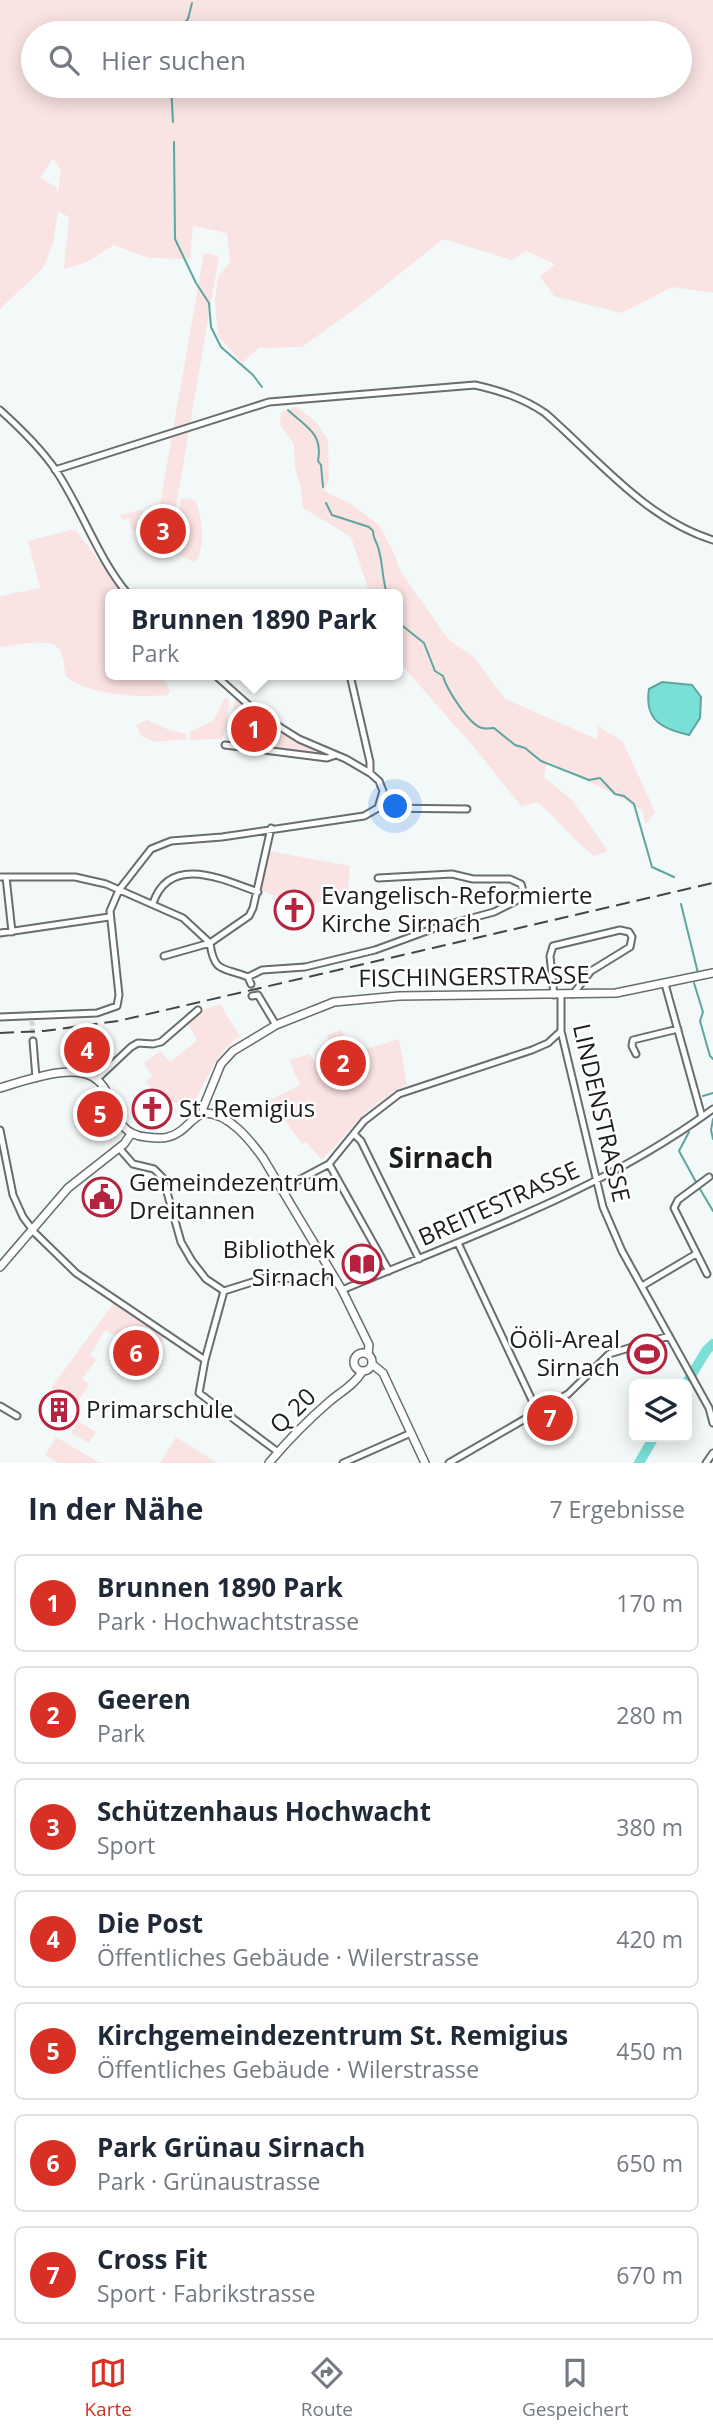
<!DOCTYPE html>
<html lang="de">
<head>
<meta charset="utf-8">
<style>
  body { margin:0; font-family:"Open Sans",sans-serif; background:#f2f2f3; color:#1f2937 }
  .controls { position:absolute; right:21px; bottom:21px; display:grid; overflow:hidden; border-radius:10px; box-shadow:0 4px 18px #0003 }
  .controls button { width:63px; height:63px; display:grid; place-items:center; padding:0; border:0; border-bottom:2px solid #e0e1e3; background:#fff; color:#1f2937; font:35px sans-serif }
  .you { position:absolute; left:396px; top:807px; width:24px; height:24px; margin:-18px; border:5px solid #fff; border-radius:50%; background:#1a73e8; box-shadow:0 0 0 10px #1a73e833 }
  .badge { display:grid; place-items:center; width:46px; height:46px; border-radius:50%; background:#d93025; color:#fff; font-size:23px; font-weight:700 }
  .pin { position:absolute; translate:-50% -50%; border:4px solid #fff; box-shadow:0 2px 7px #0006 }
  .popup { position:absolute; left:105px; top:589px; width:298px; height:91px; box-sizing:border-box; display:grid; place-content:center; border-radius:10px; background:#fff; filter:drop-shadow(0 2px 5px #0005); font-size:23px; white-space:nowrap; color:#747a83 }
  .popup b { font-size:26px; color:#1f2937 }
  .popup::after { content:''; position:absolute; left:50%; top:100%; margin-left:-14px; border:14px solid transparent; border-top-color:#fff }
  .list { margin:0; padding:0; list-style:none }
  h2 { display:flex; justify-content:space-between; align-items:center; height:91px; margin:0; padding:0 28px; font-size:30px }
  h2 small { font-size:23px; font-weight:400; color:#747a83 }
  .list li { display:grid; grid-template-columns:46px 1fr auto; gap:21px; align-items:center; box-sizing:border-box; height:98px; margin:0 14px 14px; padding:0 14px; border:2px solid #e0e1e3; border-radius:10px }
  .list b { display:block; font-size:26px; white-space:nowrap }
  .list p { margin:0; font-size:23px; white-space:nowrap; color:#747a83 }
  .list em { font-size:23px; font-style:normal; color:#747a83 }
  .icon { flex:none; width:38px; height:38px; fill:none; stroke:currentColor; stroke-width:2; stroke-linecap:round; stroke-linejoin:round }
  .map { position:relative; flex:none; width:713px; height:1463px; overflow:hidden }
  .search { position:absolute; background:#fff; box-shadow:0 4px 18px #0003; left:21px; right:21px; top:21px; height:77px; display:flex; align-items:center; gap:18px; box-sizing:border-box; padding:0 24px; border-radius:38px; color:#747a83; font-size:26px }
  .sheet { height:875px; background:#fff }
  nav { display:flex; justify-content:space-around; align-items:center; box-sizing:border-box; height:98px; border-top:2px solid #e0e1e3; background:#fff; font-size:19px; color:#747a83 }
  nav a { display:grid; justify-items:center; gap:4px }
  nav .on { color:#d93025 }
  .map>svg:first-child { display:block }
  .green { fill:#fae3e3; fill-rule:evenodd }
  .water { fill:#79dfd7; stroke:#5da59f; stroke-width:2 }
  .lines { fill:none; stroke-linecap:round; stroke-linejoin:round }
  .stream { stroke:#5da59f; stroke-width:2 }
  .river { stroke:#79dfd7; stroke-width:10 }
  .street-tunnel { stroke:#d3d8d7; stroke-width:5; stroke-dasharray:5 2.5; stroke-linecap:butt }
  .street-casing { stroke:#686d6d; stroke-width:9 }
  .secondary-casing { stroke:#686d6d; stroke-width:10 }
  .street { stroke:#fff; stroke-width:5 }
  .secondary { stroke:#fff; stroke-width:7 }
  .rail { stroke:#424645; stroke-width:2; stroke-dasharray:14 7; stroke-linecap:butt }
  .labels { text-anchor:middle; stroke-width:5; stroke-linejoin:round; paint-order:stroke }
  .poi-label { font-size:24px; fill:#1b1e1d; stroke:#fff; text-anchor:start }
  .street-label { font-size:24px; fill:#1b1e1d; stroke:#fff }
  .quarter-label { font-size:28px; font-weight:bold; fill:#1b1e1d; stroke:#fff }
</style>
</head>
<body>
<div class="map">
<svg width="713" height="1463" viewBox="0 0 713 1463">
  <rect width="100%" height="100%" fill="#f3f9f8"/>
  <path class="green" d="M0 0H713V293L672 287 622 313 554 296 540 276 555 264 526 251 512 260 443 239 363 303 302 347 259 348 242 363 218 336 215 301 218 277 230 262 227 233 193 226 190 259 149 258 114 245 87 262 64 269 69 217 58 211 53 244 43 268 0 309ZM33 33H680V86H33ZM53 158 61 170 58 193 56 187 41 178 31 181 41 177Z
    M204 253 219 256 176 506 180 518V501L182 498 196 500C201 518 207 546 195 562L167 550 169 542C177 537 179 527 179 519L173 520 172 527 157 524 132 531 129 518 122 520 120 515 142 510 144 515 159 510Z
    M296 406 316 422 328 440 329 480 324 491 351 504 378 524 393 551 401 572 449 640 474 657 505 699 597 739 598 726 623 742 655 812 646 824 642 810 614 794 547 761 544 777 573 801 608 851 594 856C573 840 558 819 537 802L521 806 473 746 398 661V594H370L351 537 303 508 301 487 295 468 294 444 280 425 281 413Z
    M75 529 124 594H110V675H163L170 692 167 695C141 698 86 695 66 676 64 668 64 656 59 649 50 636 14 646 0 647V596L40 588 28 541Z
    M235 697C261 722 292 739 324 754L323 756 227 743 233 720Z
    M225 698 229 700 227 725 222 739 190 740V732L214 720Z
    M147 720 169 730 186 734 187 739 155 742 141 736 136 725Z
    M269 851 350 866 347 901 317 902 315 907 297 906V899L277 897 261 890Z
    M220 1004 240 1036C217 1051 209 1076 196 1099 169 1109 164 1099 145 1082L152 1076 144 1063 160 1051 170 1062 197 1040 187 1023 198 1012Z
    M342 1030 346 1046 363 1050 399 1039 407 1085 394 1091 368 1110 322 1160 306 1142 302 1144 270 1100 300 1085 289 1060 309 1054 324 1074 334 1060 327 1035Z
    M116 1300 154 1326 152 1329 164 1337 141 1377 120 1364 112 1363 125 1341 105 1330 90 1355 96 1360 82 1379 89 1384 77 1403 51 1388Z
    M78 1421 96 1432 89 1443 71 1433Z
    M56 1437 100 1463H58L45 1455Z
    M176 1437 217 1463H160Z"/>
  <path class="water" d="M662 682 692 685 701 697 700 718 689 735C662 729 644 720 649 689Z"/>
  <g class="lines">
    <path class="stream" d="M175 33 188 19 192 3
      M171 86 173 122
      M174 142 175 239 196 283 209 303 211 327 221 347 253 375 262 387
      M288 410C307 428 323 433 318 461L321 465 323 487
      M326 503 332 515 369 527 373 531C373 539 376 540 378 547 383 562 382 579 387 594
      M398 612 399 623 424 643 435 671 443 676C446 688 469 725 482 728 486 729 490 728 494 728L515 745 525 748 541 761 589 780 600 778 615 794 624 796 634 804 652 867 674 877
      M681 904 698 973
      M694 983 703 1012 700 1021 710 1056 713 1059
      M703 1096 713 1093
      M713 1119 711 1130 713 1139
      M689 1132 679 1151 696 1182
      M700 1189 713 1211"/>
    <path class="river" d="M686 1384 706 1351 713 1344
      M639 1463 654 1437"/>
    <path class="street-tunnel" d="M251 984 258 995
      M32 1021 33 1041"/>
    <defs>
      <path id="street" d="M0 410C20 428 39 446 55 469 82 509 97 557 128 594
        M55 470 269 402 475 385C501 391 523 398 545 413 597 458 645 519 713 540
        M350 675 370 762V773
        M225 745 327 758 336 755
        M378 808 467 809
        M0 877H75L106 884 183 918 210 943
        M6 877 12 932
        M153 903C170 853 224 880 258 892
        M0 933 109 917
        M164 956 210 943
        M248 977 262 970 305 967 375 950 435 928 494 912 516 901 523 891 521 884 510 879H473L452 874 378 878
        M251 984 248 977C224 967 214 974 210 943L249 916 253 908 271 828
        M665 984 702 1117
        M554 995 550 956 553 946 620 930 629 932 632 937 630 947 591 971 573 994
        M561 995V1031L603 1207 622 1251 709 1408 713 1423
        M252 996 258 995 276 1025
        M0 1017 97 1013 117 1006 119 995 110 911 119 890 151 849 171 841 222 837 364 816 378 808 383 791 379 781 370 773 346 759 299 739 272 722 252 708 215 675
        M33 1041 36 1078
        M636 1054 632 1046 633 1040 678 1029
        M96 1080 131 1047 138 1043 153 1044 161 1042 198 1010
        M0 1130 13 1195 23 1217 35 1233 76 1273 205 1360
        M354 1134 361 1141 419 1259
        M119 1148 133 1164 154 1169 163 1178 181 1242 192 1261 206 1279 224 1291 265 1278 316 1279 332 1273
        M329 1164 389 1271
        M282 1189 329 1164 364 1121 399 1094 532 1050 548 1043 561 1031
        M458 1243 538 1413
        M707 1274 674 1208 678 1200 709 1177
        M642 1286 696 1254
        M342 1290C468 1237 602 1191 713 1109
        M224 1291 205 1360 199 1393 278 1452
        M0 1406 17 1416
        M343 1463 411 1433
        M449 1463 568 1394 609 1354 669 1336
        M706 1463 713 1453"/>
      <path id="secondary" d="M0 1088C22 1081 64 1067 86 1074 121 1085 104 1133 146 1137 153 1138 161 1139 168 1137 183 1134 190 1119 203 1113
        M203 1113V1108L221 1064 233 1051 276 1025 334 1002 399 996 616 993 713 973
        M203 1113C228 1112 250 1140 263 1158L342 1290 369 1345 368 1354
        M0 1267 68 1188 124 1144 131 1134
        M354 1362a9 9 0 1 1 18 0a9 9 0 1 1-18 0Z
        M372 1364 383 1373 425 1463
        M269 1463C288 1440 308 1420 330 1401 342 1391 354 1385 362 1372"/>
    </defs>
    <use href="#street" class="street-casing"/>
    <use href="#secondary" class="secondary-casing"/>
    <use href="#street" class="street"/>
    <use href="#secondary" class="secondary"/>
    <path class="rail" d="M0 1033 44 1031 118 1021 713 883"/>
  </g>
  <defs>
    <symbol id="church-ring" viewBox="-11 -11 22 22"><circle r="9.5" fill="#fff" stroke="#b5233e" stroke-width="1.5"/><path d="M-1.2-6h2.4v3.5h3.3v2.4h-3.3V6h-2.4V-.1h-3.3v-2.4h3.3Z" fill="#b5233e"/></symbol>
    <symbol id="civic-ring" viewBox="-11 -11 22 22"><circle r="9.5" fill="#fff" stroke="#b5233e" stroke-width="1.5"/><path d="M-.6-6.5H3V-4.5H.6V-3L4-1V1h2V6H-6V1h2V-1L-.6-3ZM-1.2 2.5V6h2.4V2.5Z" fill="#b5233e"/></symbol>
    <symbol id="library-ring" viewBox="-11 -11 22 22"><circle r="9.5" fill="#fff" stroke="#b5233e" stroke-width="1.5"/><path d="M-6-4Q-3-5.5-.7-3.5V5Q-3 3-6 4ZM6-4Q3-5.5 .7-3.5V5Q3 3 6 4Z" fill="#b5233e"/></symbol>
    <symbol id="stadium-ring" viewBox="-11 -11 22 22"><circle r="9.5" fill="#fff" stroke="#b5233e" stroke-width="1.5"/><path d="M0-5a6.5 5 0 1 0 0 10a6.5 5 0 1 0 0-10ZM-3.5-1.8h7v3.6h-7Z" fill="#b5233e"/></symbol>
    <symbol id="building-ring" viewBox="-11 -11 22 22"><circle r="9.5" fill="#fff" stroke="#b5233e" stroke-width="1.5"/><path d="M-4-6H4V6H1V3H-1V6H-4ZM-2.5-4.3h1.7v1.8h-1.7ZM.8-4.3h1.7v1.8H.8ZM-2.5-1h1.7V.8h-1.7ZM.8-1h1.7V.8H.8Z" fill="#b5233e"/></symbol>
  </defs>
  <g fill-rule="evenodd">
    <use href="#church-ring" x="272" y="888" width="44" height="44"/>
    <use href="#church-ring" x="130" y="1087" width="44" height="44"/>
    <use href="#civic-ring" x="80" y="1175" width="44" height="44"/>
    <use href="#library-ring" x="340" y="1242" width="44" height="44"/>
    <use href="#stadium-ring" x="625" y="1332" width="44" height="44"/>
    <use href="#building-ring" x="37" y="1388" width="44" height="44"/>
  </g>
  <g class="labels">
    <g class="poi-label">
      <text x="321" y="904">Evangelisch-Reformierte<tspan x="321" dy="28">Kirche Sirnach</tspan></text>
      <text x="179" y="1117">St. Remigius</text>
      <text x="129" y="1191">Gemeindezentrum<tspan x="129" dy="28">Dreitannen</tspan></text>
      <text x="335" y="1258" text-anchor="end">Bibliothek<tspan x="335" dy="28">Sirnach</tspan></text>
      <text x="620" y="1348" text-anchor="end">Ööli-Areal<tspan x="620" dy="28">Sirnach</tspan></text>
      <text x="86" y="1418">Primarschule</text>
    </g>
    <g class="street-label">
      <text transform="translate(474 977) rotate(-1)" y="8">FISCHINGERSTRASSE</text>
      <text transform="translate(601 1113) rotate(77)" y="8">LINDENSTRASSE</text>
      <text transform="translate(499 1204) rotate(-24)" y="8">BREITESTRASSE</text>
      <text transform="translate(293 1411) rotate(-44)" y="8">Q 20</text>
    </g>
    <g class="quarter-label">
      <text x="441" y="1168">Sirnach</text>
    </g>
  </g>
</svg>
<div class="controls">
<button><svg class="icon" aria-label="layers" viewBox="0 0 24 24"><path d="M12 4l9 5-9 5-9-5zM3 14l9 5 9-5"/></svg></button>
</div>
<div class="you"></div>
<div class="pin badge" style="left:254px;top:729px">1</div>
<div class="popup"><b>Brunnen 1890 Park</b>Park</div>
<div class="pin badge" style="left:343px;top:1063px">2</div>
<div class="pin badge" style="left:163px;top:531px">3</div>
<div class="pin badge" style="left:87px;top:1050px">4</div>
<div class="pin badge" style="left:100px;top:1114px">5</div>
<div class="pin badge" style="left:136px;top:1353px">6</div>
<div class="pin badge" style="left:550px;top:1418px">7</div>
<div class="search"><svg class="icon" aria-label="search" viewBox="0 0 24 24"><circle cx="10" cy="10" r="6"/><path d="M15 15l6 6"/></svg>Hier suchen</div>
</div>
<section class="sheet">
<h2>In der Nähe<small>7 Ergebnisse</small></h2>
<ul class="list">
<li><span class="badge">1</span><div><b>Brunnen 1890 Park</b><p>Park · Hochwachtstrasse</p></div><em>170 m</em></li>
<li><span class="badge">2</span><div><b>Geeren</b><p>Park</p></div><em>280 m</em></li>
<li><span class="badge">3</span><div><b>Schützenhaus Hochwacht</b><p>Sport</p></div><em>380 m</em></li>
<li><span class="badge">4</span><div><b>Die Post</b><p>Öffentliches Gebäude · Wilerstrasse</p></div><em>420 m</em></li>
<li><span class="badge">5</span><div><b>Kirchgemeindezentrum St. Remigius</b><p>Öffentliches Gebäude · Wilerstrasse</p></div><em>450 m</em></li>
<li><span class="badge">6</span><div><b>Park Grünau Sirnach</b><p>Park · Grünaustrasse</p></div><em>650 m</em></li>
<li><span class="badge">7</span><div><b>Cross Fit</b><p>Sport · Fabrikstrasse</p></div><em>670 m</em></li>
</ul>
</section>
<nav>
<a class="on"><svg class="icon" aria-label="map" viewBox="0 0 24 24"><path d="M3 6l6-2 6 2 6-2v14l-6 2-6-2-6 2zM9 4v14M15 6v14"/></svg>Karte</a>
<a><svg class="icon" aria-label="directions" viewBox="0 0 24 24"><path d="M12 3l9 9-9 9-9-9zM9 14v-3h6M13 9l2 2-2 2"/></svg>Route</a>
<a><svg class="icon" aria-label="saved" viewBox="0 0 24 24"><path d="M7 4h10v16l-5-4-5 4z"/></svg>Gespeichert</a>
</nav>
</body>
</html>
